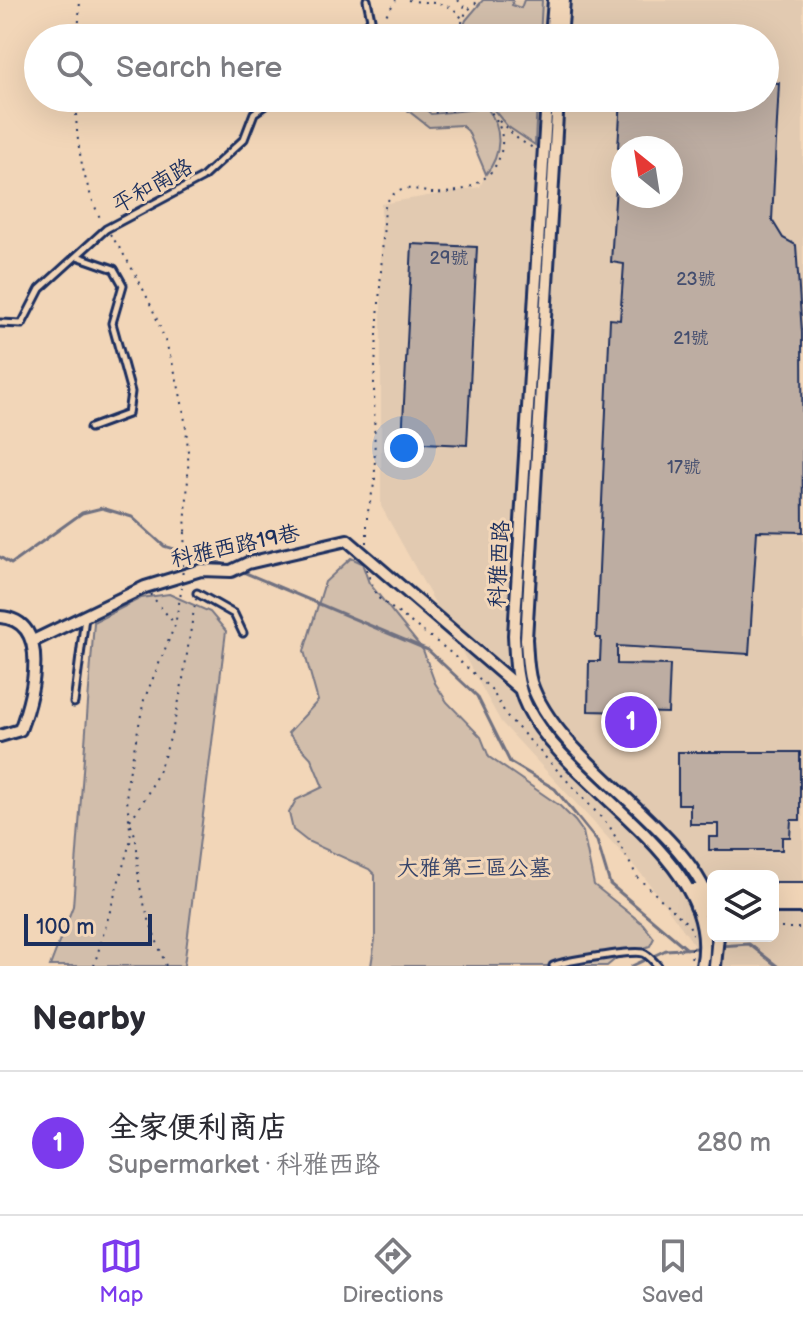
<!DOCTYPE html>
<html lang="en">
<head>
<meta charset="utf-8">
<style>
  body { margin:0; font-family:"Balsamiq Sans","LXGW WenKai TC",sans-serif; background:#f7f7f7; color:#2b2b33 }
  .controls { position:absolute; right:24px; bottom:24px; display:grid; overflow:hidden; border-radius:12px; box-shadow:0 8px 32px #0002 }
  .controls button { width:72px; height:72px; display:grid; place-items:center; padding:0; border:0; border-bottom:2px solid #e1e1e2; background:#fff; color:#2b2b33; font:40px sans-serif }
  .compass { position:absolute; left:611px; top:136px; width:72px; height:72px; border-radius:50%; background:#fff; box-shadow:0 8px 32px #0002; rotate:330deg }
  .scale { position:absolute; left:24px; bottom:20px; width:128px; box-sizing:border-box; padding-left:8px; border:4px solid #1b2f5e; border-top:0; font-size:22px; line-height:28px; white-space:nowrap; color:#1b2f5e; -webkit-text-stroke:6px #f2d6b8; paint-order:stroke }
  .you { position:absolute; left:404px; top:448px; width:28px; height:28px; margin:-20px; border:6px solid #fff; border-radius:50%; background:#1a73e8; box-shadow:0 0 0 12px #1a73e833 }
  .badge { display:grid; place-items:center; width:52px; height:52px; border-radius:50%; background:#7c3aed; color:#fff; font-size:26px; font-weight:700 }
  .pin { position:absolute; translate:-50% -50%; border:4px solid #fff; box-shadow:0 2px 8px #0006 }
  .list { margin:0; padding:0; list-style:none }
  h2 { display:flex; justify-content:space-between; align-items:center; height:104px; margin:0; padding:0 32px; font-size:34px }
  h2 small { font-size:26px; font-weight:400; color:#7c7c81 }
  .list li { display:grid; grid-template-columns:52px 1fr auto; gap:24px; align-items:center; box-sizing:border-box; height:144px; padding:0 32px; border-top:2px solid #e1e1e2 }
  .list b { display:block; font-size:30px; white-space:nowrap }
  .list p { margin:0; font-size:26px; white-space:nowrap; color:#7c7c81 }
  .list em { font-size:26px; font-style:normal; color:#7c7c81 }
  .icon { flex:none; width:44px; height:44px; fill:none; stroke:currentColor; stroke-width:2; stroke-linecap:round; stroke-linejoin:round }
  .map { position:relative; flex:none; width:803px; height:966px; overflow:hidden }
  .search { position:absolute; background:#fff; box-shadow:0 8px 32px #0002; left:24px; right:24px; top:24px; height:88px; display:flex; align-items:center; gap:20px; box-sizing:border-box; padding:0 28px; border-radius:44px; color:#7c7c81; font-size:30px }
  .sheet { height:248px; background:#fff }
  nav { display:flex; justify-content:space-around; align-items:center; box-sizing:border-box; height:112px; border-top:2px solid #e1e1e2; background:#fff; font-size:22px; color:#7c7c81 }
  nav a { display:grid; justify-items:center; gap:4px }
  nav .on { color:#7c3aed }
  .map>svg:first-child { display:block }
  .built { fill:#e2cab1; fill-rule:evenodd }
  .green { fill:#d2beab; stroke:#767684; stroke-width:2 }
  .lines { fill:none; stroke-linecap:round; stroke-linejoin:round }
  .stream { stroke:#707181; stroke-width:3 }
  .building { fill:#bdada2; stroke:#1b2f5e; stroke-width:2 }
  .lane-casing { stroke:#1b2f5e; stroke-width:11 }
  .street-casing { stroke:#1b2f5e; stroke-width:16 }
  .secondary-casing { stroke:#1b2f5e; stroke-width:20 }
  .path { stroke:#1b2f5e; stroke-width:2; stroke-dasharray:2 6; stroke-linecap:butt }
  .lane { stroke:#f2d6b8; stroke-width:5 }
  .street { stroke:#f2d6b8; stroke-width:10 }
  .secondary { stroke:#f2d6b8; stroke-width:14 }
  .path-bridge { stroke:#1b2f5e; stroke-width:2; stroke-dasharray:2 6; stroke-linecap:butt }
  .labels { text-anchor:middle; stroke-width:6; stroke-linejoin:round; paint-order:stroke }
  .number-label { font-size:18px; fill:#444e6f }
  .street-label { font-size:22px; fill:#1b2f5e; stroke:#f2d6b8 }
  .park-label { font-size:22px; fill:#36446a; stroke:#f2d6b8 }
</style>
</head>
<body>
<div class="map">
<svg width="803" height="966" viewBox="0 0 803 966">
  <rect width="100%" height="100%" fill="#f2d6b8"/>
  <filter id="ink" filterUnits="userSpaceOnUse"><feTurbulence type="fractalNoise" baseFrequency=".0125" numOctaves="2"/><feDisplacementMap in="SourceGraphic" scale="16" xChannelSelector="R" yChannelSelector="G"/><feConvolveMatrix kernelMatrix="1 2 1 2 8 2 1 2 1" color-interpolation-filters="sRGB"/></filter>
  <g filter="url(#ink)">
    <path class="built" d="M496 0H803V966H710L645 878 501 722 381 506V204L480 187 502 133 473 98H765V38H467ZM623 148H671V196H623ZM713 876H773V936H713Z"/>
    <path class="green" d="M483 0H513L512 5 521 8 524 0H542L540 38H459L466 20Z
      M379 98H413L431 114 487 108C503 129 502 154 486 174L468 131 461 125 429 127 402 106Z
      M484 98H537L535 145 507 126Z
      M351 558 362 563 369 583 423 650 435 683 447 702 481 737 489 757 560 806 575 821 583 832 594 885 643 924 654 938 650 946 618 957 607 966H371L375 940V875L369 869 307 841 293 830 289 813 296 800 323 787 311 758 288 733 318 701 304 651 325 582Z
      M169 594 210 612 226 631 184 966H50L73 906 94 622 141 598Z"/>
    <g class="lines">
      <path class="stream" d="M0 557 11 564 82 513 102 508 132 517 164 546 230 566
        M241 571 428 650 477 696 510 762 555 789 597 841 610 884 687 949
        M720 946 749 944 777 966
        M632 966 666 950 713 947"/>
    </g>
    <path class="building" d="M765 82 779 83 772 220 783 238 796 245 802 333 803 532 757 531 749 654 617 646V664L670 665 668 713 588 711 589 661H600L601 638H596L610 319 620 320 624 264 611 262 618 155H623V196H671V148H618L621 98H765Z
      M412 244 477 247 467 445 402 442Z
      M678 752H800V820H791L790 837H782V850H709V837H718V824H690V804H678Z"/>
    <g class="lines">
      <defs>
        <path id="lane" d="M358 38 371 19 367 0
          M77 256 114 269 123 285 112 323 131 392 128 414 90 428
          M0 323 22 324 40 289 106 229 202 178 244 139 254 113 275 98
          M197 593 234 614 243 633
          M74 703 85 617
          M553 966C563 961 633 950 643 953 649 955 654 962 658 966"/>
        <path id="street" d="M551 38 554 0
          M561 38 564 0
          M547 98 514 635C515 660 516 685 527 707 569 791 725 861 702 966
          M558 98 526 639C527 653 527 669 531 682 558 765 694 829 713 913
          M0 617C53 620 32 698 20 730L0 736
          M33 641 145 587 201 570 231 571 248 563 347 540 520 689
          M715 966 718 936"/>
        <path id="secondary" d="M773 891H803
          M692 892H713
          M773 905H803
          M698 906H713"/>
      </defs>
      <use href="#lane" class="lane-casing"/>
      <use href="#street" class="street-casing"/>
      <use href="#secondary" class="secondary-casing"/>
      <path class="path" d="M408 0C429 4 452 0 462 19
        M458 0 467 10
        M388 34 456 36
        M78 38 80 0
        M389 38 386 15 396 0
        M456 38 466 12 479 0
        M76 98C75 141 83 184 102 222
        M417 98 432 113 485 106
        M499 121 519 140 535 149
        M110 234C154 296 184 376 188 452 189 479 186 506 185 532
        M367 543V516L375 480 374 383 385 207C388 198 393 193 402 190 413 186 421 192 432 193 461 195 494 182 501 152 506 129 494 114 479 98
        M366 569 377 597 445 648 491 689 507 716 610 827 638 878 689 925 693 934
        M150 594 174 623
        M130 820C179 758 182 673 196 599
        M131 825C140 843 136 862 139 881 144 911 156 938 166 966
        M773 928H803
        M94 966 131 839 126 789 144 700 175 625 182 587
        M691 966 692 947"/>
      <use href="#lane" class="lane"/>
      <use href="#street" class="street"/>
      <use href="#secondary" class="secondary"/>
      <path class="path-bridge" d="M182 582 185 532"/>
    </g>
  </g>
  <g class="labels">
    <g class="number-label">
      <text x="449" y="264">29號</text>
      <text x="696" y="285">23號</text>
      <text x="691" y="344">21號</text>
      <text x="684" y="473">17號</text>
    </g>
    <g class="street-label">
      <text transform="translate(152 185) rotate(-29)" y="8">平和南路</text>
      <text transform="translate(235 545) rotate(-12)" y="8">科雅西路19巷</text>
      <text transform="translate(498 564) rotate(-87)" y="8">科雅西路</text>
    </g>
    <g class="park-label">
      <text x="474" y="875">大雅第三區公墓</text>
    </g>
  </g>
</svg>
<div class="controls">
<button><svg class="icon" aria-label="layers" viewBox="0 0 24 24"><path d="M12 4l9 5-9 5-9-5zM3 14l9 5 9-5"/></svg></button>
</div>
<svg class="compass" viewBox="-18 -18 36 36"><path d="M0-13l5 13h-10z" fill="#e53935"/><path d="M0 13l5-13h-10z" fill="#7c7c81"/></svg>
<div class="scale">100 m</div>
<div class="you"></div>
<div class="pin badge" style="left:631px;top:722px">1</div>
<div class="search"><svg class="icon" aria-label="search" viewBox="0 0 24 24"><circle cx="10" cy="10" r="6"/><path d="M15 15l6 6"/></svg>Search here</div>
</div>
<section class="sheet">
<h2>Nearby<small></small></h2>
<ul class="list">
<li><span class="badge">1</span><div><b>全家便利商店</b><p>Supermarket · 科雅西路</p></div><em>280 m</em></li>
</ul>
</section>
<nav>
<a class="on"><svg class="icon" aria-label="map" viewBox="0 0 24 24"><path d="M3 6l6-2 6 2 6-2v14l-6 2-6-2-6 2zM9 4v14M15 6v14"/></svg>Map</a>
<a><svg class="icon" aria-label="directions" viewBox="0 0 24 24"><path d="M12 3l9 9-9 9-9-9zM9 14v-3h6M13 9l2 2-2 2"/></svg>Directions</a>
<a><svg class="icon" aria-label="saved" viewBox="0 0 24 24"><path d="M7 4h10v16l-5-4-5 4z"/></svg>Saved</a>
</nav>
</body>
</html>
